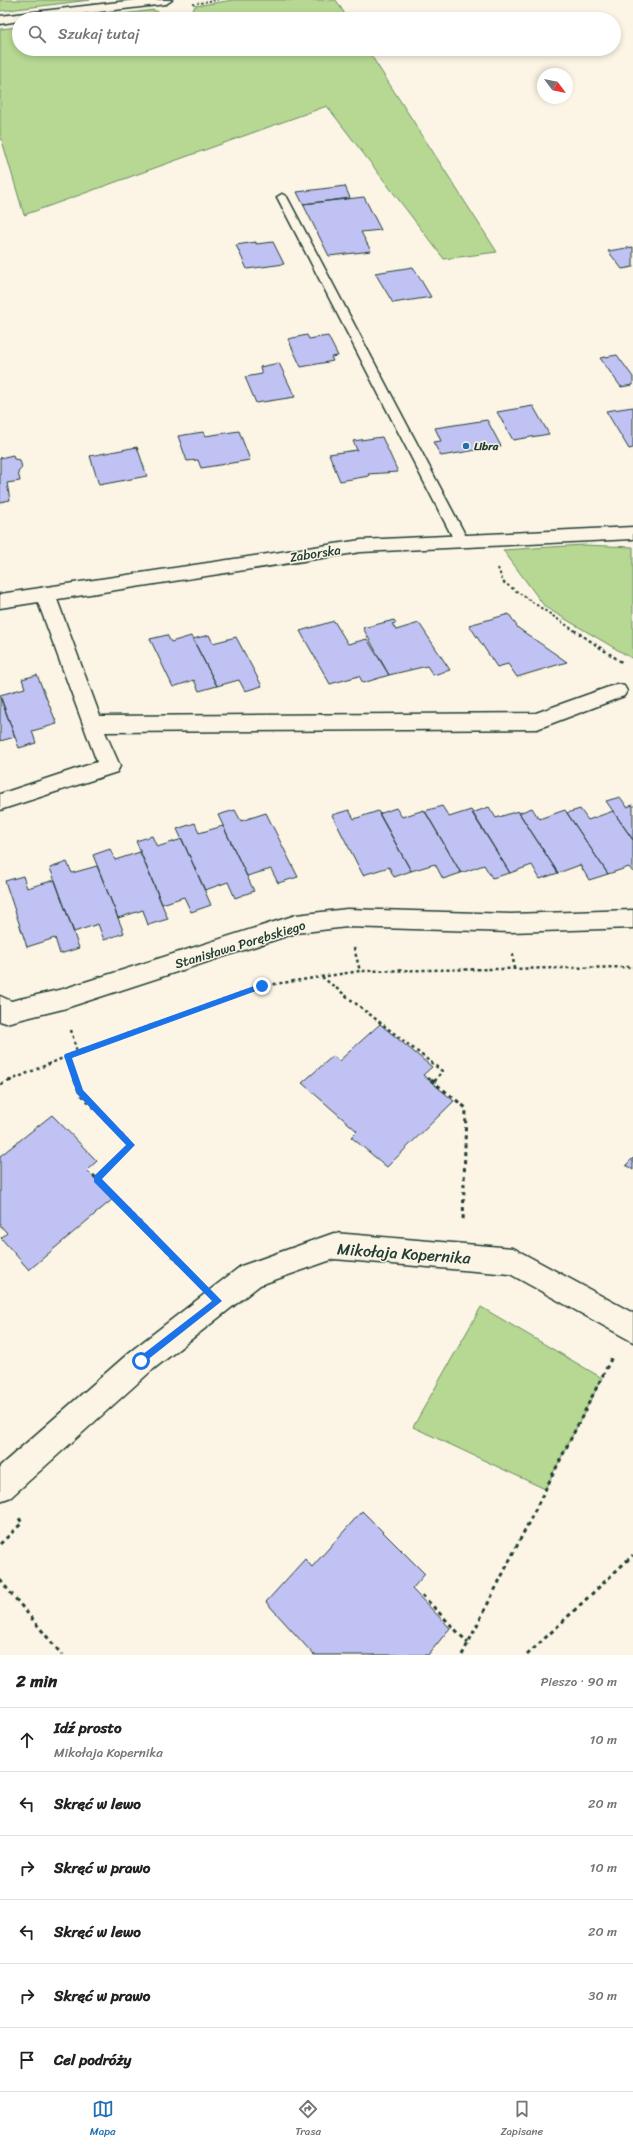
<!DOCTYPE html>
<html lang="pl">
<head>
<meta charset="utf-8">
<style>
  body { margin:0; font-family:Sriracha,sans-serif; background:#f2f2f2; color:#202124 }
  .compass { position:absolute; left:537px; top:68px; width:36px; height:36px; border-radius:50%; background:#fff; box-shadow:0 2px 6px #0003; rotate:122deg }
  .stop { position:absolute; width:12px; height:12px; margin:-9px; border:3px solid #1a73e8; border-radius:50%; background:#fff }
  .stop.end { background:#1a73e8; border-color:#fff; box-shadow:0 1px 4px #0008 }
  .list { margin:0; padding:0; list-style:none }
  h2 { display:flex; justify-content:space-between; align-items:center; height:52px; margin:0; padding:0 16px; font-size:17px }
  h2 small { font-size:13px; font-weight:400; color:#757577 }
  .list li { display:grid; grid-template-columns:26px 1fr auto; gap:12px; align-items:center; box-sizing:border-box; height:64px; padding:0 16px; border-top:1px solid #e0e0e0 }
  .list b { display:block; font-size:15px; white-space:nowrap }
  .list p { margin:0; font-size:13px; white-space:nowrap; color:#757577 }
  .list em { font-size:13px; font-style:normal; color:#757577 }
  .icon { flex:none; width:22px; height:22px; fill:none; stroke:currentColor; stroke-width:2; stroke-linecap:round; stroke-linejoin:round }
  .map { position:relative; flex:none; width:633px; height:1655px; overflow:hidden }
  .search { position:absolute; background:#fff; box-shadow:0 2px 6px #0003; left:12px; right:12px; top:12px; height:44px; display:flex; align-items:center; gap:10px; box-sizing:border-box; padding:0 14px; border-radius:22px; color:#757577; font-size:15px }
  .sheet { height:436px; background:#fff }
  nav { display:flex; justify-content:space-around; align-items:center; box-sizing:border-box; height:56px; border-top:1px solid #e0e0e0; background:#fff; font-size:11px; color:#757577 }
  nav a { display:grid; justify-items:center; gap:2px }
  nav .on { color:#1f6fb2 }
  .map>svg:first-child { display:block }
  .green { fill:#b6d892; stroke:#6a8a63 }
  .building { fill:#c1c2f4; stroke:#1f3d34 }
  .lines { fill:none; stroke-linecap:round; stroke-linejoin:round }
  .service-casing { stroke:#1f3d34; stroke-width:3 }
  .minor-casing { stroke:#1f3d34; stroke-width:3 }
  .tertiary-casing { stroke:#1f3d34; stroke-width:3 }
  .path-far3 { stroke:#1f3d34; stroke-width:1.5; stroke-dasharray:2 2; stroke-linecap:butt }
  .path-far2 { stroke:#1f3d34; stroke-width:2; stroke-dasharray:2.5 2.5; stroke-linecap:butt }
  .path-far1 { stroke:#1f3d34; stroke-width:2.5; stroke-dasharray:3 3; stroke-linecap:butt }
  .path { stroke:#1f3d34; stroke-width:3; stroke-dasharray:4 4; stroke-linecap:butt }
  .service { fill:#fcf5e5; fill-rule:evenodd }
  .minor { fill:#fcf5e5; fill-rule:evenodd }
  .tertiary { fill:#fcf5e5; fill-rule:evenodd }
  .route { fill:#1a73e8 }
  .poi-dot { fill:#1f6fb2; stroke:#fcf5e5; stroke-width:1.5 }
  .labels { text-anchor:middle; stroke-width:3; stroke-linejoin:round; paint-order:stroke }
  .far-poi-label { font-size:11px; font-weight:bold; fill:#1f3d34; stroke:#fcf5e5; text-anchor:start }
  .street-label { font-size:13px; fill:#1f3d34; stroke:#fcf5e5 }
  .near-street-label { font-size:16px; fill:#1f3d34; stroke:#fcf5e5 }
</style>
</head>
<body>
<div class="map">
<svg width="633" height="1655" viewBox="0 0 633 1655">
  <rect width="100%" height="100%" fill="#fcf5e5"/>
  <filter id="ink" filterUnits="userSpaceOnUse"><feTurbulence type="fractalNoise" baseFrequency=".025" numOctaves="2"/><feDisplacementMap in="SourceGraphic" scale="8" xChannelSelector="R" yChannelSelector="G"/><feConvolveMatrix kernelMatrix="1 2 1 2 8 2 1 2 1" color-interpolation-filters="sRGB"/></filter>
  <g filter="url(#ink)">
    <path class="green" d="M0 0H90L0 11Z
      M233 0H336L348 19H82L154 10 164 15 192 12 195 6Z
      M19 27V49H367L497 252 444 259 327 106 24 215 0 134V29Z
      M583 545 633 547V659L545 607 503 550Z
      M481 1307 602 1378 545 1489 413 1427Z"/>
    <path class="building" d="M345 186 350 198 303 204 297 192Z
      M364 197 381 230 361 232 371 251 329 256 303 204Z
      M256 242V244L273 242 284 264 247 269 236 245Z
      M633 247V267L622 269 608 251Z
      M413 267 431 297 393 303 375 273Z
      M307 335 309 339 328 336 338 356 331 357 333 361 301 367 288 339Z
      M617 355 633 377V385L621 387 600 358Z
      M279 363 295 397 256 403 245 377 262 374 260 367Z
      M533 406 549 434 513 440 497 412Z
      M633 407V448L629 449 606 411Z
      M487 420 501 446 441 456 433 442 441 441 435 428Z
      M239 431 250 460 201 468 198 460 187 461 178 436 203 432 205 436Z
      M382 437 398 472 368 474 369 476 340 481 329 454 357 450 353 441Z
      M137 447 147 476 99 485 90 456Z
      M13 455 14 459 20 460 22 468 18 472 20 481 7 483 10 500 0 502V458Z
      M509 614 518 628 567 662 517 677 508 664 497 667 469 625Z
      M394 620 396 623 392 624 396 630 419 623 450 670 433 675 427 666 389 675 363 628Z
      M334 621 348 644 367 639 389 675 363 683 359 676 330 684 300 631Z
      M167 635 171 642 191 636 217 686 199 691 194 680 173 687 150 639Z
      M209 635 213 643 236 637 262 686 245 691 239 680 217 686 193 639Z
      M37 675 57 724 32 731 36 743 19 748 0 695 25 688 22 679Z
      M0 697 15 737 0 741Z
      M620 797 627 807 633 805V840L606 801Z
      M442 806 449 817 471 810 510 873 492 878 484 865 461 873 425 811Z
      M489 807 496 818 518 811 558 873 540 879 532 865 510 873 472 813Z
      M396 808 402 817 424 810 461 873 443 879 435 864 411 871 379 814Z
      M532 808 539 819 565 810 608 874 589 880 580 865 558 873 519 813Z
      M580 809 588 820 613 811 633 840V872L629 867 608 874 567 813Z
      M235 810 241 821 266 813 298 877 278 883 271 869 247 876 218 815Z
      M349 810 354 819 378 811 411 871 394 877 389 867 363 875 332 815Z
      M195 823 199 833 223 826 254 891 235 898 228 882 205 890 177 829Z
      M152 836 157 847 182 839 211 905 191 912 184 897 162 904 136 841Z
      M110 849 115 860 140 852 168 919 148 925 143 910 118 918 93 855Z
      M67 862 72 873 97 866 124 933 104 940 98 924 74 932 50 868Z
      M23 876 27 888 55 880 79 948 60 954 55 938 27 947 5 881Z
      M380 1024 432 1067 423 1075 454 1101 387 1167 351 1137 357 1131 302 1083 333 1056 339 1061Z
      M52 1115 97 1161 87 1170 114 1198 29 1270 1 1238 7 1233 0 1225V1156Z
      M633 1158V1170L626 1165Z
      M362 1511 425 1574 412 1589 450 1628 428 1655H314L266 1602 305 1559 312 1567Z"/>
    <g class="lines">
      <defs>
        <path id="service" d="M282 194 287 197 469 542 467 545H457L455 542 277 197Z"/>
        <path id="minor" d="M136 0H172L166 4 39 19H19V21L0 24V16Z
          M45 587 52 589 55 594 100 716 536 713 617 684 624 686 627 691 624 696 537 729 105 732 120 766 117 772 0 810V794L97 762 35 594 38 589Z
          M347 909 511 914 633 910V928L511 932 347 927 296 933 63 1009 6 1023 0 1021V996L11 1001 63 989 296 915Z
          M334 1233 513 1248 633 1313V1342L510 1274 334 1259 260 1285 151 1371 11 1497 0 1501V1466L131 1351 241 1266Z"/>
        <path id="tertiary" d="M633 527V539L361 552 0 608V594L361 540Z"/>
      </defs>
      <use href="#service" class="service-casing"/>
      <use href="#minor" class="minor-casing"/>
      <use href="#tertiary" class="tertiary-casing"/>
      <path class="path-far3" d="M193 4 218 0"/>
      <path class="path-far2" d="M498 568 503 582 575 631"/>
      <path class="path-far1" d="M574 630 623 663
        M354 948 360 971
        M513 954 514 970
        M322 977 442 1071 435 1081
        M71 1030 77 1052
        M67 1056 75 1081
        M428 1078 432 1081
        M9 1081 77 1052 262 986 360 971 633 967"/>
      <path class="path" d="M75 1080 79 1092 131 1145 97 1179
        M431 1080 466 1108 463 1223
        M434 1082 435 1080
        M0 1085 11 1080
        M93 1175 192 1275
        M0 1544 22 1523 19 1518
        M0 1580 62 1655
        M422 1595 468 1643
        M462 1655 613 1355
        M527 1655 633 1555"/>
      <use href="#service" class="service"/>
      <use href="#minor" class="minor"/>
      <use href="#tertiary" class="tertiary"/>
    </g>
  </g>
  <path class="route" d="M262 983 264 984V988L72 1058 83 1090 135 1145 102 1179 222 1301 141 1365 138 1364V1358L212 1301 94 1182V1176L126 1145 77 1094 64 1056 65 1054Z"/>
  <circle class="poi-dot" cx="466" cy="446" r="4"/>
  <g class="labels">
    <g class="far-poi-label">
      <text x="474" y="450">Libra</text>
    </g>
    <g class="street-label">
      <text transform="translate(315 553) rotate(-9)" y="5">Zaborska</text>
      <text transform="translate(240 944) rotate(-17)" y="5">Stanisława Porębskiego</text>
    </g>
    <g class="near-street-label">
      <text transform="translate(404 1253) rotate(4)" y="6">Mikołaja Kopernika</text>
    </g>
  </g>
</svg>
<svg class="compass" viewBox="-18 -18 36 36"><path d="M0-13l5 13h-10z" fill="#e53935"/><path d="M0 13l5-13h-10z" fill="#757577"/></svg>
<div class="stop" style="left:141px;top:1361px"></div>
<div class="stop end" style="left:262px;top:986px"></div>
<div class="search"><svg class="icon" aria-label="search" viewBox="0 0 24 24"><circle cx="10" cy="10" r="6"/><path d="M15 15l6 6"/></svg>Szukaj tutaj</div>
</div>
<section class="sheet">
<h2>2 min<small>Pieszo · 90 m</small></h2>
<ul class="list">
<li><svg class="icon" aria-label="ahead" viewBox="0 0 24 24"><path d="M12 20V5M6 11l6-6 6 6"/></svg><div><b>Idź prosto</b><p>Mikołaja Kopernika</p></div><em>10 m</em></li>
<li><svg class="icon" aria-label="left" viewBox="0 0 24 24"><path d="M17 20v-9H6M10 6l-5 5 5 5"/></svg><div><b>Skręć w lewo</b></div><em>20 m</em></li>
<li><svg class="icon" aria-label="right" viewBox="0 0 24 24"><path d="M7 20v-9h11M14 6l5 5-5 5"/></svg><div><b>Skręć w prawo</b></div><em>10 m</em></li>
<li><svg class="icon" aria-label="left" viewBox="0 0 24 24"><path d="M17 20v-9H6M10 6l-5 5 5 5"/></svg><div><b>Skręć w lewo</b></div><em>20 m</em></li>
<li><svg class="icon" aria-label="right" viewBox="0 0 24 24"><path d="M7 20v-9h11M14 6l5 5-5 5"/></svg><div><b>Skręć w prawo</b></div><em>30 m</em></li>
<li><svg class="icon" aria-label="arrive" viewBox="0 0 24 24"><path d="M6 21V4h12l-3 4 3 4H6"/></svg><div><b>Cel podróży</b></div></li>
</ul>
</section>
<nav>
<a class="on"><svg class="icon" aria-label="map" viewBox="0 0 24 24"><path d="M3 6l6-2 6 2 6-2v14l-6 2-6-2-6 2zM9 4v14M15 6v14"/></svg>Mapa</a>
<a><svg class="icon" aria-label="directions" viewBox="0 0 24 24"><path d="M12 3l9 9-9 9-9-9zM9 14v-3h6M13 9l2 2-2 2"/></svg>Trasa</a>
<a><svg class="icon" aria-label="saved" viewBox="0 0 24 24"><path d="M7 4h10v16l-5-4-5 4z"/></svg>Zapisane</a>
</nav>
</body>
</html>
